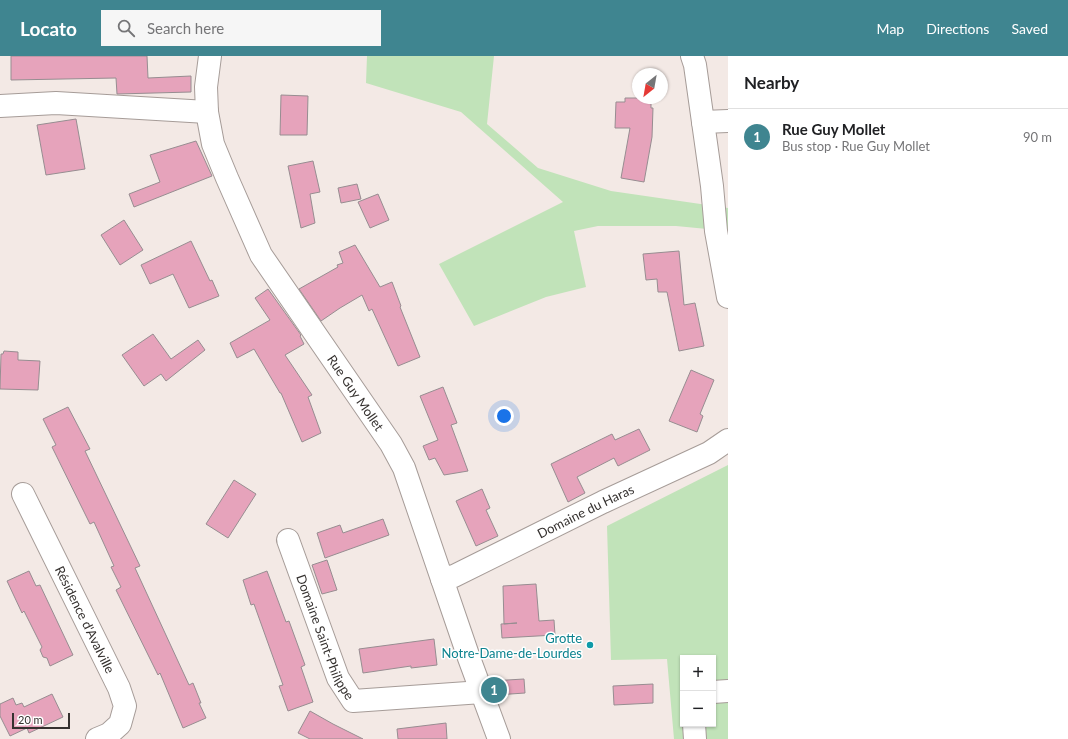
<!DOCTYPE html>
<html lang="en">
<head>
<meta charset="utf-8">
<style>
  body { margin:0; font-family:Lato,sans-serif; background:#f6f6f6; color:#202124 }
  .controls { position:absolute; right:12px; bottom:12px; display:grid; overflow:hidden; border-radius:0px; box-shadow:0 1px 3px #0004 }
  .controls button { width:36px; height:36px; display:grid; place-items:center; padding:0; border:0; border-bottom:1px solid #e0e0e0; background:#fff; color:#202124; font:20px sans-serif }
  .compass { position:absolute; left:632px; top:12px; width:36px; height:36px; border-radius:50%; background:#fff; box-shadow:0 1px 3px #0004; rotate:211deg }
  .scale { position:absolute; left:12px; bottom:10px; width:58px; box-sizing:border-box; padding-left:4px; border:2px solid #35312f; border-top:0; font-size:11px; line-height:14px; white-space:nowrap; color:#35312f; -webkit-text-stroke:3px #fff; paint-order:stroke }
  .you { position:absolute; left:504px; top:360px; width:14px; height:14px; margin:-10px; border:3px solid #fff; border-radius:50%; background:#1a73e8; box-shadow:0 0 0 6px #1a73e833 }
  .badge { display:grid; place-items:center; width:26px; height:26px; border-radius:50%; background:#3f8590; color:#fff; font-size:13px; font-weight:700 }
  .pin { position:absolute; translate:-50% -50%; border:2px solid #fff; box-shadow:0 1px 4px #0006 }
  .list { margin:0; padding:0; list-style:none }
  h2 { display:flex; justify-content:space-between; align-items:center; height:52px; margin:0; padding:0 16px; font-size:17px }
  h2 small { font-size:13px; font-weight:400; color:#757577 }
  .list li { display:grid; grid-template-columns:26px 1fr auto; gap:12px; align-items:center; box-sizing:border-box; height:56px; padding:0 16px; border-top:1px solid #e0e0e0 }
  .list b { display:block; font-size:15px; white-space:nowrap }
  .list p { margin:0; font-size:13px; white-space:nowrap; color:#757577 }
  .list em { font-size:13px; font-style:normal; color:#757577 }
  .icon { flex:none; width:22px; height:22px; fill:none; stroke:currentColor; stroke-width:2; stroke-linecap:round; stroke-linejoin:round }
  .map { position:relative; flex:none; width:728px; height:683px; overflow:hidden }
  header { display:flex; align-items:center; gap:24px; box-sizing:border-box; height:56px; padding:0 20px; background:#3f8590; color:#fff }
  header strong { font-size:19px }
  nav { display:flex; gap:22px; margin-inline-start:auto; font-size:14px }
  .search { width:280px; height:36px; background:#f6f6f6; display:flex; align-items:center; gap:10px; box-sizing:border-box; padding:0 14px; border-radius:0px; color:#757577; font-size:15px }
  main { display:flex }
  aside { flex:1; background:#fff }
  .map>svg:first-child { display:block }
  .green { fill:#c1e3b9; fill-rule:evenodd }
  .building { fill:#e6a3bb; stroke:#978d91 }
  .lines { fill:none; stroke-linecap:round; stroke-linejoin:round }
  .minor-casing { stroke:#a69c98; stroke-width:24 }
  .minor { stroke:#fff; stroke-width:22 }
  .culture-dot { fill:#0f9aa8; stroke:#fff; stroke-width:1.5 }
  .labels { text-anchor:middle; stroke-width:3; stroke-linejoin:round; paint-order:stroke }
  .street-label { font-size:13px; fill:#35312f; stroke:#fff }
  .culture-label { font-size:13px; fill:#0d838f; stroke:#fff; text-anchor:end }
</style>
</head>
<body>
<header>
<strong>Locato</strong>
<div class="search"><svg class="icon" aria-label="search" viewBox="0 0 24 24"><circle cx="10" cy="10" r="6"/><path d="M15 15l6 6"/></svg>Search here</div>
<nav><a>Map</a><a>Directions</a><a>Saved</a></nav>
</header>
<main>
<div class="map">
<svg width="728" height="683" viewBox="0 0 728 683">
  <rect width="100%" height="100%" fill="#f3e9e5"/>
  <path class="green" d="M367 0H494L487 68 538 112 611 135 728 152V175L676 170H598L574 175 586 231 546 241 474 270 439 208 563 146 461 56 366 27Z
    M728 409V683H674L667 603 611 604 607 470ZM683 602H713V668H683Z"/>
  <path class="building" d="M11 0H147L148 22 191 20V36L117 38 116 22 11 24Z
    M281 39 308 40 307 79H280Z
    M625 42H651V52H653L652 81 644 126 621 122 630 72H615L616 46H625Z
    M76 63 85 113 46 119 37 69Z
    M196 85 212 120 134 151 129 138 160 126 150 99Z
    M313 105 320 136 310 138 315 167 301 172 288 110Z
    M357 128 361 143 341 147 338 132Z
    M378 138 389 164 370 172 358 146Z
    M124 164 143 194 120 209 101 179Z
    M191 185 210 225 212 224 219 240 189 252 173 218 150 228 141 209Z
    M355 189 380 231 392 226 401 250 400 251 420 301 398 310 372 253 369 255 362 239 340 252 321 265 299 233 338 211 337 209 343 207 339 196Z
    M679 195 684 249 695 247 704 290 679 295 667 236H658L657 223 646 224 643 198Z
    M268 233 301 279 300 280 304 288 285 299 312 339 308 341 321 377 302 386 281 337H280L254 293 237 302 230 287 270 264 255 242Z
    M153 278 171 303 198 284 205 294 166 325 161 318 144 330 122 299Z
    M4 295 18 296V304L40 305 38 334 0 333 1 298H3Z
    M691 314 714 324 700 358 703 360 697 376 669 365Z
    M443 331 457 367 451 369 468 415 444 419 435 402 429 404 423 390 438 384 420 340Z
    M68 351 90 393 85 395 140 510 135 512 189 629 193 627 201 647H199L206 662 183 672 160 617 158 619 116 534 121 531 111 511 114 510 94 466 90 468 52 391 56 389 43 363Z
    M639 373 650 394 618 410 614 402 577 421 585 437 568 446 551 408 612 378 615 384Z
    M234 424 256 438 228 482 206 468Z
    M482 433 490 452 486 454 498 480 476 490 456 445Z
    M383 463 389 479 325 502 317 477 340 469 343 477Z
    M327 504 337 534 322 538 312 509Z
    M29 515 36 530 40 529 73 599 50 610 47 602 43 601 40 594 42 591 24 555 22 557 7 525Z
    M267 515 286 566 289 565 305 609 301 611 313 646 288 655 279 630 283 629 254 548 251 549 243 524Z
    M536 528 539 565 554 564 555 579 502 582 501 568 517 567 504 568 503 530Z
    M434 583 437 609 411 612V610L363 617 359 593Z
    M524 623 525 637 496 639 491 625Z
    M653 628V647L614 649 613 630Z
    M52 638 63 661 29 677 27 672 10 680 0 660V648L13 642 16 649 22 647 24 651Z
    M310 655 333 668 363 683H310L298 677Z
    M446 667 447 683H398L397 673Z"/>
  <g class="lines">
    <defs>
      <g id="minor">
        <path id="s1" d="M210 0 206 31 207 56 213 88 227 122 261 199 391 388 404 412 469 602 499 683"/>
        <path d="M692 0 695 9 712 130 716 175 728 241"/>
        <path d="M0 50 56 47 207 56"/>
        <path d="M703 66 728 65"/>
        <path id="s2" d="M23 438 119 632 125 650 120 668 109 678 97 683"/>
        <path id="s3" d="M288 484 338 622 353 645 482 636"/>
        <path id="s4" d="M442 523 454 520 603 446 709 397 728 384"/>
        <path d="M713 636 728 635"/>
        <path d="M694 668 695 683"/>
      </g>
    </defs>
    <use href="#minor" class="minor-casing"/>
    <use href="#minor" class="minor"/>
  </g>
  <circle class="culture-dot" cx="590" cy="589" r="4"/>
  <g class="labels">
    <g class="street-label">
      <text dy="5" stroke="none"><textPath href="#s1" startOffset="377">Rue Guy Mollet</textPath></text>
      <text dy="5" stroke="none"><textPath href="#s4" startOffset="159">Domaine du Haras</textPath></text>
      <text dy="5" stroke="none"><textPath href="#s2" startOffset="140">Résidence d'Avalville</textPath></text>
      <text dy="5" stroke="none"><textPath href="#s3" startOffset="104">Domaine Saint-Philippe</textPath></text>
    </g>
    <g class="culture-label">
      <text x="582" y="587">Grotte<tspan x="582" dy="15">Notre-Dame-de-Lourdes</tspan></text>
    </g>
  </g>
</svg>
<div class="controls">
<button>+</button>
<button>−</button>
</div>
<svg class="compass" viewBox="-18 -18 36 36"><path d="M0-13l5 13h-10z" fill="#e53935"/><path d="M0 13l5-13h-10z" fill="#757577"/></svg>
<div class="scale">20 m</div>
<div class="you"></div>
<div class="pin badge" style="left:494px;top:634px">1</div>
</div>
<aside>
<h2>Nearby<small></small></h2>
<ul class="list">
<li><span class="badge">1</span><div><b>Rue Guy Mollet</b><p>Bus stop · Rue Guy Mollet</p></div><em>90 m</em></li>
</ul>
</aside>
</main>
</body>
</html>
